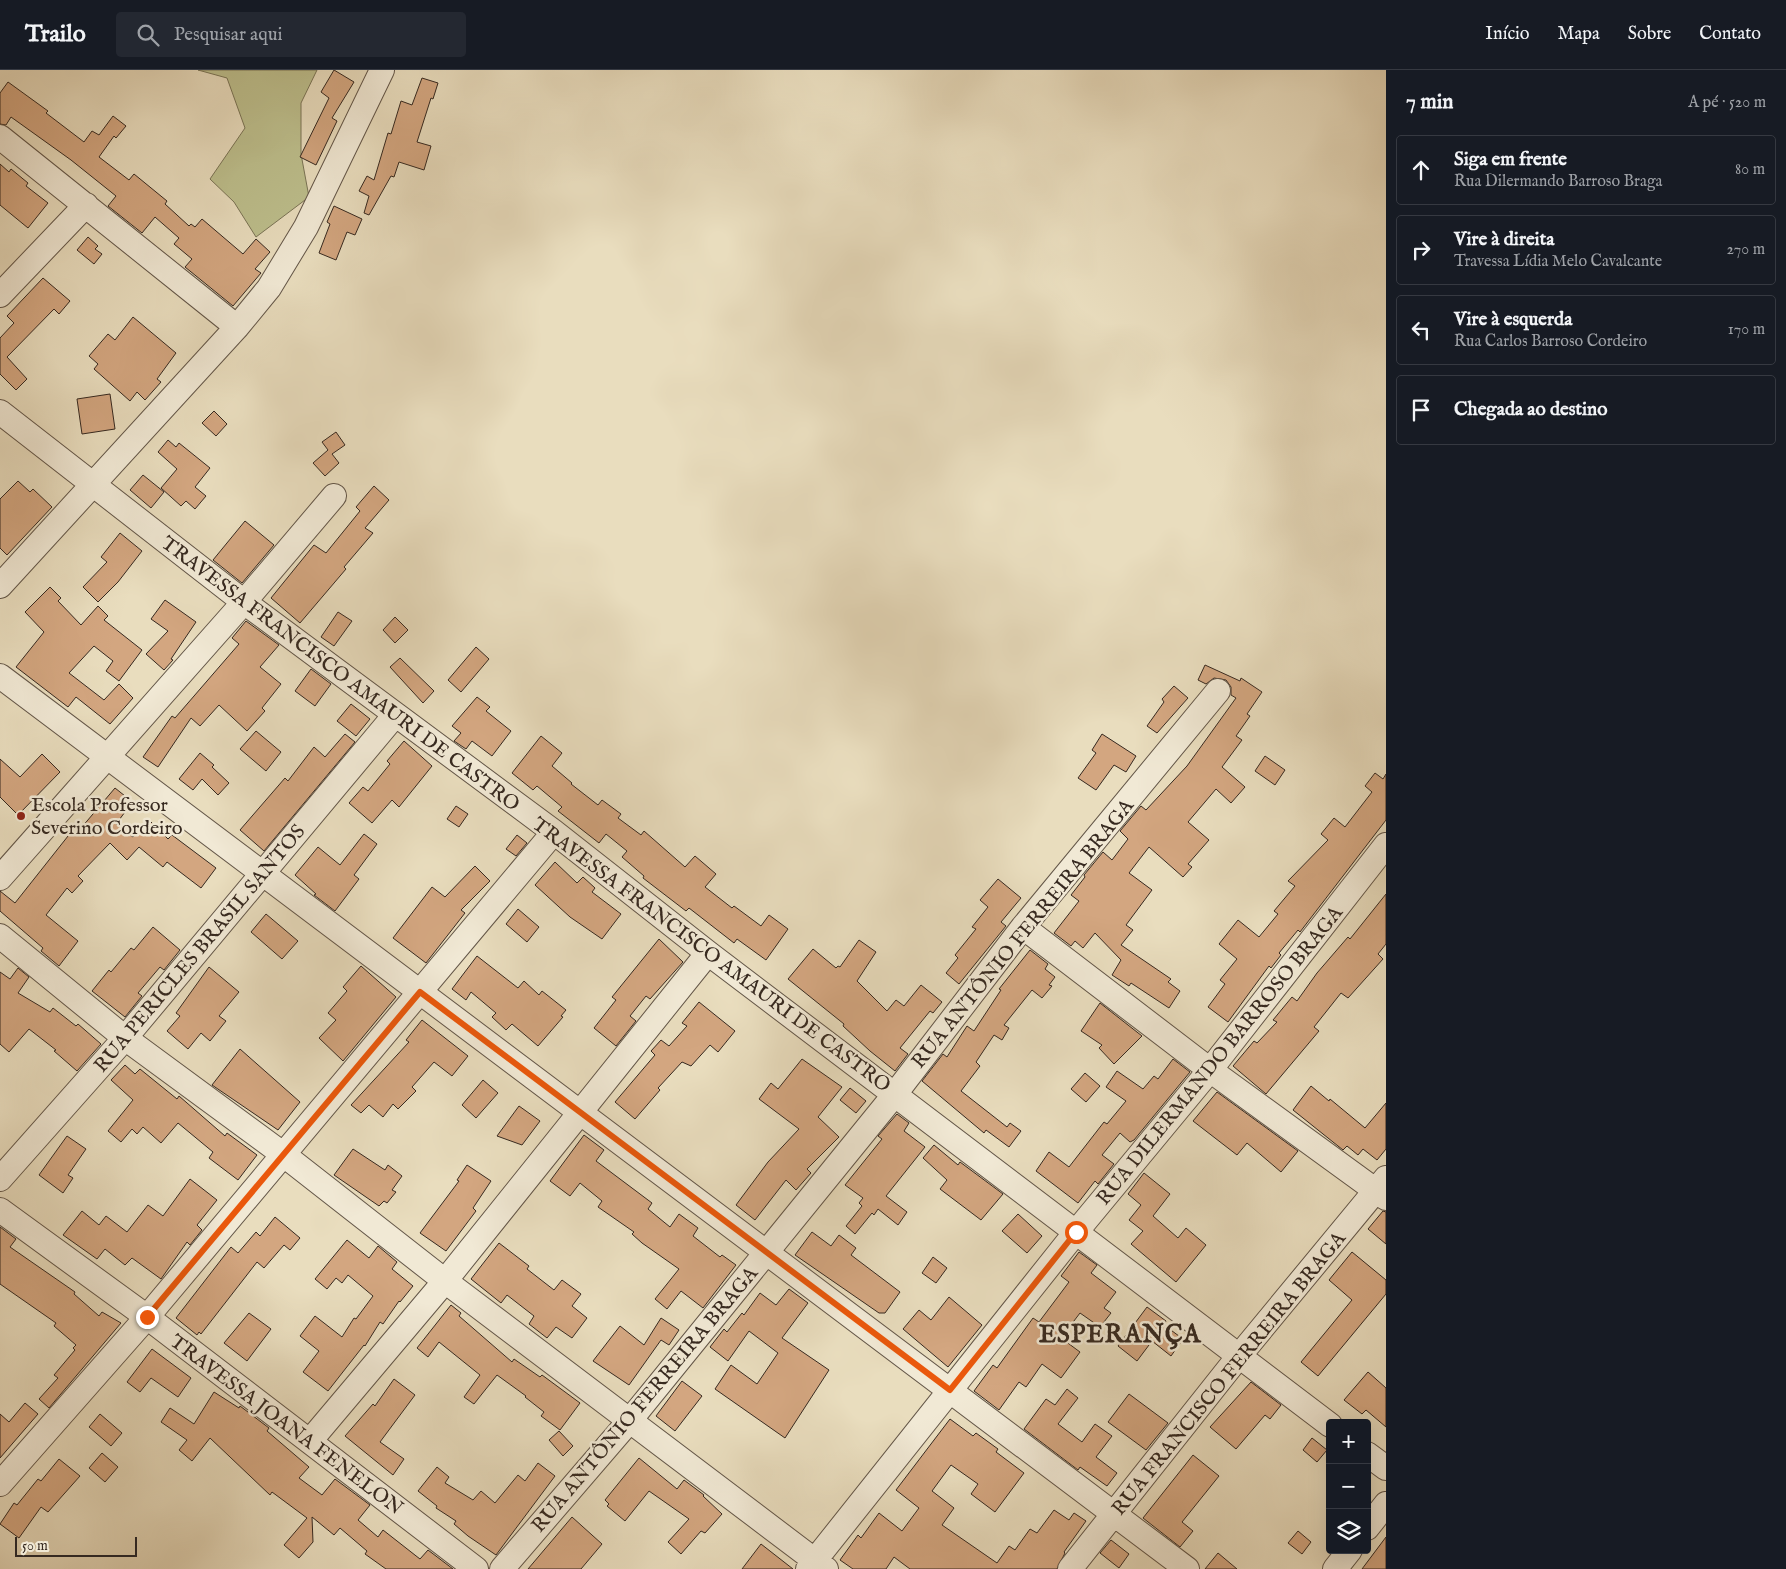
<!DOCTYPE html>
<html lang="pt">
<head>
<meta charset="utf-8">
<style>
  body { margin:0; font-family:"IM FELL English",serif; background:#242831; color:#f1f3f6 }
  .controls { position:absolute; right:15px; bottom:15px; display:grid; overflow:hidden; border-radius:5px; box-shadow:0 5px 20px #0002 }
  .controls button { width:45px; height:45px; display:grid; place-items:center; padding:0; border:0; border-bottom:1px solid #363941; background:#171b24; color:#f1f3f6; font:25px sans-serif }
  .scale { position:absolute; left:15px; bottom:12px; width:122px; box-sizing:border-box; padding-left:5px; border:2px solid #362920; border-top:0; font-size:14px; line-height:18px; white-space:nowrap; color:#362920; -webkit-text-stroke:4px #f1e9d5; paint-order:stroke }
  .stop { position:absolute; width:15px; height:15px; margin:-11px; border:4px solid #ea580c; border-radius:50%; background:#fff }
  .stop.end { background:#ea580c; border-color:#fff; box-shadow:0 1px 5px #0008 }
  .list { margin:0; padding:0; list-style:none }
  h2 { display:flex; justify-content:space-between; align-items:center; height:65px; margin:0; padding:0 20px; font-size:21px }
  h2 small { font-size:16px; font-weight:400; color:#9ea1a6 }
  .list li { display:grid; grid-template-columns:32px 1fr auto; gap:15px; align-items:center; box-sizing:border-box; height:70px; margin:0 10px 10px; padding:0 10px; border:1px solid #363941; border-radius:5px }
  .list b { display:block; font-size:19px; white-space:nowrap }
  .list p { margin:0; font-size:16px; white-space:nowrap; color:#9ea1a6 }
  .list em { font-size:16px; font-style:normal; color:#9ea1a6 }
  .icon { flex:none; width:28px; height:28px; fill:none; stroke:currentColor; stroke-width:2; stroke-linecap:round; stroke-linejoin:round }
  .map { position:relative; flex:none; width:1386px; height:1499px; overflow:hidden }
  header { display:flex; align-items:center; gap:30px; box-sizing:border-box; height:70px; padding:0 25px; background:#171b24; border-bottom:1px solid #363941 }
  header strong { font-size:24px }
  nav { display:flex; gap:28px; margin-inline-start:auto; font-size:18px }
  .search { width:350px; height:45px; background:#242831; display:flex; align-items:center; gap:12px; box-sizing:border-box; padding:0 18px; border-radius:5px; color:#9ea1a6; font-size:19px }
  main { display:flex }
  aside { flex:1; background:#171b24 }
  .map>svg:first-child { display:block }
  .green { fill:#bdbf8d; stroke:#7a7456 }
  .building { fill:#d3a680; stroke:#362920 }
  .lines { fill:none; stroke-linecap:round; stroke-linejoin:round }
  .minor-casing { stroke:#635648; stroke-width:26 }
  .minor { stroke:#f1e9d5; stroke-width:24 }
  .route { stroke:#ea580c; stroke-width:6 }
  .poi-dot { fill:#8f2418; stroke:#f1e9d5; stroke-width:2 }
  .labels { text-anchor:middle; stroke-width:5; stroke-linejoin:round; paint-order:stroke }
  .street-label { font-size:20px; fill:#362920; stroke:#f1e9d5 }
  .poi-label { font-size:20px; fill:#362920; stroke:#f1e9d5; text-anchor:start }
  .district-label { font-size:25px; font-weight:bold; letter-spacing:1px; fill:#362920; stroke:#f1e9d5 }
</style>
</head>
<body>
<header>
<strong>Trailo</strong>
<div class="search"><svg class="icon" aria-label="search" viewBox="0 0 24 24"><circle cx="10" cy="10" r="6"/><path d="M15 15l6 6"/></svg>Pesquisar aqui</div>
<nav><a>Início</a><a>Mapa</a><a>Sobre</a><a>Contato</a></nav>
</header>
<main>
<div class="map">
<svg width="1386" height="1499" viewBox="0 0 1386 1499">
  <rect width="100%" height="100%" fill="#e9ddbe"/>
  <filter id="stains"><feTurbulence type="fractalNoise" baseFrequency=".004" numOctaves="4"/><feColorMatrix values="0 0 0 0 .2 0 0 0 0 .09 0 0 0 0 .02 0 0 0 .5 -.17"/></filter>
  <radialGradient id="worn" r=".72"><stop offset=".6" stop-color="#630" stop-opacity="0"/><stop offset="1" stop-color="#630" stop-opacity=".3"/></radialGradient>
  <path class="green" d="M198 0H317L301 33V84L309 127 256 167 234 132 210 109 245 58 227 8Z"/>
  <path class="building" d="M334 0 354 12 332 48 337 51 316 95 300 87 329 28 321 22Z
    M422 8 438 13 433 29 431 28 417 72 431 76 424 100 399 92 394 107 391 106 369 145 364 143 369 126 359 121 367 106 374 110 388 63 391 64 401 31 412 35Z
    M8 12 48 41 46 43 84 72 92 61 99 65 113 46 126 56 116 68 114 66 99 87 129 110 134 104 167 131 165 134 189 156 191 154 195 157 202 149 243 184 256 169 270 182 255 199 261 203 233 236 185 197 192 189 174 174 179 168 155 147 142 163 108 136 116 126 71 90 11 47 6 55 0 54V23Z
    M0 94 9 102 11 99 28 113 26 116 48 133 28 158 0 135Z
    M334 136 362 149 355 165 347 162 336 190 319 183 330 154 327 152Z
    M88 167 98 176 95 179 102 184 94 194 77 180Z
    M43 208 70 231 59 244 54 239 7 287 27 309 16 320 0 304V268L14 253 7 246Z
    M133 247 176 283 157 309 161 312 145 330 137 322 130 331 94 299 98 294 89 286 108 264 115 270Z
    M110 324 115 359 82 364 77 329Z
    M214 341 227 354 216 366 202 353Z
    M336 362 345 375 332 384 339 393 325 406 313 393 328 380 322 372Z
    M168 370 176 377 179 373 210 398 195 417 206 426 195 439 186 431 181 436 161 418 177 399 158 382Z
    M143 405 164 422 151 438 130 420Z
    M18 411 30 422 33 419 52 437 7 485 0 478V429Z
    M374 416 389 430 365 458 373 463 344 497 346 499 300 553 271 528 314 475 326 483 360 441 356 437Z
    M245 451 274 475 242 513 213 490Z
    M120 463 142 481 118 512 98 532 83 517 107 492 101 487Z
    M50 517 61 528 58 531 81 555 98 536 108 546 104 550 142 580 119 611 106 601 113 591 94 576 69 603 104 630 119 614 133 628 110 654 76 627 68 637 16 597 44 562 25 542Z
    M165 530 196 552 171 589 173 590 164 600 146 584 168 561 151 549Z
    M338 542 352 551 334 576 321 567Z
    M395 547 408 560 395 573 383 560Z
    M246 551 279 575 260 597 281 614 262 638 265 641 247 661 219 635 200 656 191 648 158 697 143 687 172 646 175 648 239 574 232 568Z
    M476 577 489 589 461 622 448 610Z
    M400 588 434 621 423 633 390 597Z
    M1205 595 1240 611 1241 608 1262 622 1247 644 1250 646 1236 666 1242 670 1222 697 1245 717 1231 733 1216 719 1188 752 1209 770 1188 794 1192 797 1183 807 1149 777 1129 803 1152 820 1126 855 1133 860 1121 875 1171 909 1168 912 1180 921 1169 938 1131 913 1129 916 1112 905 1121 890 1095 863 1083 878 1075 871 1071 876 1054 863 1079 831 1071 825 1085 807 1084 805 1103 782 1112 790 1128 769 1120 761 1141 736 1146 740 1187 696 1236 628 1231 625V617L1226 610 1214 608 1206 614 1198 610Z
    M311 599 331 614 315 636 295 621Z
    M1174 616 1188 628 1157 663 1147 656 1164 632 1162 629Z
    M477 627 490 637 486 641 511 661 492 686 472 671 466 679 454 671 461 663 452 656Z
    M351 634 370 649 356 666 337 651Z
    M256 661 281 682 266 701 240 679Z
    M345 664 355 672 264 781 240 760 285 708 288 711 314 677 325 687Z
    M1102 664 1136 686 1126 702 1114 695 1096 720 1078 708 1096 683 1092 680Z
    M541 666 562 683 552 696 572 713 571 714 598 735 602 730 621 744 618 748 641 765 644 761 685 797 695 786 716 804 705 817 732 838 734 836 761 856 769 845 788 859 766 890 737 869 734 873 689 838 686 841 643 808 644 806 622 787 627 781 606 764 599 773 558 741 562 737 537 716 533 720 512 703Z
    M404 671 432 696 399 737 392 730 372 753 349 733 363 717 368 721 390 694 387 691Z
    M200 683 214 695 212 697 229 713 218 725 202 709 193 720 179 709Z
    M42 684 60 702 18 745 0 727V689L20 707Z
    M1265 686 1285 700 1275 715 1255 701Z
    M1375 703 1383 709 1386 704V750L1300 862 1298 860 1279 883 1281 885 1271 898 1269 896 1228 952 1208 937 1225 914 1220 910 1237 889 1219 874 1238 850 1259 867 1278 844 1274 841 1295 816 1288 811 1328 770 1321 764 1334 748 1345 757 1372 722 1365 716Z
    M115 718 130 730 122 739 125 742 116 754 133 767 143 755 145 758 151 752 168 769 172 765 216 798 201 818 167 792 163 797 139 777 127 790 110 773 78 806 83 811 72 823 67 818 46 845 78 871 59 896 41 881 43 878 0 841V821L15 833 72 761 76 764Z
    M456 736 468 744 459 757 447 749Z
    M364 764 377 774 354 805 359 809 335 841 314 825 316 824 295 805 318 777 340 795Z
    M517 765 527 773 516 786 506 779Z
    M555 792 577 813 583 807 595 818 592 822 621 844 602 869 570 847 535 815Z
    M475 796 490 811 461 840 465 843 426 893 393 868 432 817 445 827Z
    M998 809 1021 828 1001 852 1006 856 959 914 946 903 958 888 955 885 976 859 972 857 988 837 980 830Z
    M1386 824V874L1378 884 1383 889 1348 928 1341 923 1314 957 1319 961 1266 1024 1233 996 1254 971 1257 973 1277 952 1273 950 1292 927 1297 931 1317 903 1348 867 1350 869Z
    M518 839 539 857 527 872 506 854Z
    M266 844 298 871 282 889 251 862Z
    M153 857 180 880 164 900 160 897 138 923 142 926 125 947 92 921 109 900 111 902 131 878 134 880Z
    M659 869 683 892 650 929 646 926 630 946 636 951 616 976 594 958 616 930 612 927Z
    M859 870 876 882 857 911 887 941 896 930 904 936 921 915 942 932 933 943 930 941 900 978 908 984 895 1001 870 981 843 956 844 954 788 909 813 879 836 898 838 896 840 897Z
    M1030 880 1048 894 1045 899 1055 907 1049 915 1052 916 1042 928 1032 920 1004 955 1009 958 1002 970 994 965 976 992 980 996 961 1021 1007 1057 1010 1053 1021 1061 1009 1077 986 1060 984 1063 922 1011 943 984 947 987 967 956 974 961 1001 920 999 919Z
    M477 886 518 918 524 911 539 925 542 921 566 940 561 946 563 947 538 976 512 954 506 960 492 947 496 943 471 922 466 930 452 919Z
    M361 896 396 927 343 991 319 968 336 950 328 943 347 921 343 917Z
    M209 897 239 922 219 946 226 951 210 971 201 963 188 979 167 961 180 946 176 943Z
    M18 898 29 907 18 923 50 942 53 938 76 956 78 954 101 974 77 1001 54 981 56 980 29 959 9 982 0 974V902L10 909Z
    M699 932 735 961 718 982 710 975 691 996 682 992 658 1018 660 1020 635 1049 615 1032 655 985 651 981 661 970 669 976 687 956 682 953Z
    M1100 933 1142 966 1114 994 1099 978 1102 975 1081 961Z
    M422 950 468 986 452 1006 434 992 412 1017 416 1021 398 1039 393 1034 383 1047 369 1035 361 1043 351 1035 409 972 406 970Z
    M240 979 300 1032 278 1060 212 1015Z
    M802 989 842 1017 818 1047 839 1067 807 1099 811 1103 796 1120 786 1110 755 1150 736 1135 768 1092 799 1059 759 1029 771 1013 778 1019Z
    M1173 989 1190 1002 1134 1070 1130 1072 1120 1063 1102 1085 1114 1094 1098 1114 1095 1111 1078 1133 1036 1101 1049 1082 1069 1097 1104 1052 1107 1054 1126 1031 1106 1017 1117 1001 1143 1019 1154 1006 1158 1009Z
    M125 995 135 1004 140 999 177 1029 179 1026 225 1066 227 1063 257 1085 238 1110 209 1088 213 1082 178 1053 161 1073 143 1057 137 1064 132 1059 121 1072 108 1061 133 1030 111 1010Z
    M1085 1003 1100 1016 1086 1032 1071 1019Z
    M483 1010 498 1023 476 1048 462 1035Z
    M1311 1016 1329 1031 1330 1029 1365 1058 1386 1033V1079L1377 1090 1363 1079 1358 1085 1347 1076 1343 1080 1293 1040Z
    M850 1018 866 1031 856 1043 840 1030Z
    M1217 1022 1298 1081 1281 1102 1247 1073 1237 1085 1193 1051Z
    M519 1036 540 1051 522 1075 497 1066Z
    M897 1044 909 1053 904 1061 925 1077 886 1126 907 1142 898 1155 878 1139 874 1145 872 1143 855 1164 846 1156 862 1136 859 1133 863 1128 845 1115 882 1069 878 1066Z
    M584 1065 604 1080 596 1091 652 1133 648 1139 670 1157 679 1144 698 1158 693 1166 720 1187 722 1185 736 1195 703 1238 681 1221 667 1239 655 1229 679 1199 642 1173 632 1164 634 1162 598 1137 602 1131 580 1113 570 1126 550 1111Z
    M67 1066 86 1079 68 1105 73 1108 63 1123 39 1105Z
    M934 1075 958 1095 960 1092 1003 1124 981 1150 940 1119 947 1110 923 1088Z
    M353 1079 385 1100 388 1095 402 1106 392 1120 396 1122 387 1133 384 1131 379 1136 334 1105Z
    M467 1095 491 1111 473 1138 476 1141 446 1181 420 1163 459 1111 457 1110Z
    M1144 1103 1170 1124 1153 1146 1178 1168 1186 1158 1206 1175 1176 1212 1131 1174 1143 1161 1129 1150 1141 1135 1128 1124Z
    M190 1109 217 1130 197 1155 202 1160 190 1175 187 1172 161 1209 132 1188 125 1195 105 1179 97 1189 63 1165 82 1141 99 1155 106 1146 127 1162 148 1135 163 1146Z
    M1383 1141 1386 1142V1174L1368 1159Z
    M1018 1144 1042 1166 1027 1183 1002 1161Z
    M275 1147 300 1168 290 1180 284 1175 264 1198 257 1192 201 1264 199 1262 197 1265 176 1248 231 1177 238 1183 256 1162 260 1166Z
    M0 1157 16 1169 10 1177 75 1222 74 1224 99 1246 102 1242 121 1253 49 1338 39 1329 58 1308 54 1305 75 1280 73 1278 76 1275 54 1256 56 1253 0 1214Z
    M812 1162 831 1176 839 1165 856 1178 851 1185 900 1222 885 1243H879L795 1185Z
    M347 1170 369 1188 378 1176 397 1192 392 1199 413 1216 400 1232 399 1231 383 1254 380 1252 365 1276 364 1275 328 1321 303 1302 319 1281 300 1266 315 1246 342 1267 354 1248 356 1249 373 1226 348 1205 342 1213 336 1208 327 1219 315 1209Z
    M499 1173 529 1196 527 1199 554 1220 562 1210 581 1224 572 1236 587 1248 572 1268 556 1257 547 1268 529 1254 534 1246 507 1225 501 1233 471 1209Z
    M1079 1182 1097 1195 1091 1203 1116 1222 1104 1238 1111 1243 1100 1257 1080 1243 1061 1268 1080 1282 1061 1308 1042 1294 1026 1317 1019 1312 999 1340 974 1321 993 1295 997 1298 1033 1248 1039 1252 1069 1212 1061 1206Z
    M1352 1182 1386 1210V1224L1318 1306 1301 1292 1352 1230 1329 1210Z
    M933 1187 947 1198 936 1213 922 1203Z
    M789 1219 808 1233 782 1268 829 1300 785 1368 715 1319 731 1295 757 1314 778 1283 749 1261 728 1291 710 1277 724 1259 727 1262 742 1243 744 1245 760 1223 776 1235Z
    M949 1227 982 1255 948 1297 903 1259 919 1240 931 1250Z
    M451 1235 461 1243 459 1246 512 1292 514 1289 540 1307 542 1305 580 1333 560 1360 541 1346 544 1342 525 1327 526 1326 497 1305 474 1334 464 1327 480 1305 439 1272 428 1287 417 1278Z
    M1147 1237 1166 1251 1164 1255 1183 1269 1171 1286 1152 1271 1137 1291 1118 1276Z
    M249 1243 271 1259 247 1291 224 1273Z
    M661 1248 679 1260 669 1275 661 1270 629 1315 593 1291 620 1256 644 1275Z
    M152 1279 191 1308 178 1327 151 1308 140 1322 127 1312Z
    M1368 1302 1386 1318V1357L1366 1340 1362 1344 1344 1330Z
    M394 1309 415 1325 380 1372 404 1389 393 1405 345 1366 373 1334 375 1336Z
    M682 1311 702 1326 675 1361 656 1346Z
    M1251 1312 1281 1335 1270 1349 1265 1345 1236 1379 1210 1357Z
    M1067 1319 1078 1328 1058 1354 1082 1372 1095 1354 1112 1366 1096 1387 1117 1403 1107 1416 1080 1397 1078 1400 1024 1359 1046 1329 1055 1335Z
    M214 1322 239 1338 240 1336 269 1358 267 1361 309 1397 299 1408 322 1425 335 1409 370 1435 358 1450 378 1467 383 1460 420 1489 428 1480 453 1499H386L365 1484 367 1481 340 1458 334 1465 312 1447 313 1472 299 1488 284 1475 307 1448 272 1422 270 1425 210 1368 192 1391 179 1380 187 1370 161 1352 170 1338 194 1354Z
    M1129 1324 1168 1353 1146 1380 1108 1352Z
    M25 1333 38 1344 0 1388V1344L9 1352Z
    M100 1344 122 1363 111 1376 89 1357Z
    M950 1349 973 1366 976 1363 998 1379 996 1382 1024 1403 995 1442 971 1424 978 1414 951 1395 932 1421 954 1438 942 1455 997 1493 1009 1476 1015 1480 1030 1459 1037 1463 1054 1440 1069 1450 1074 1443 1086 1451 1064 1482 1065 1483 1057 1499H910L894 1487 886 1499H853L840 1490 858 1465 861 1468 879 1443 902 1461 919 1438 896 1420Z
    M559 1361 573 1376 563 1386 549 1370Z
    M1312 1368 1327 1380 1317 1392 1303 1380Z
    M102 1383 118 1397 105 1412 89 1398Z
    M1193 1385 1219 1406 1182 1452 1193 1461 1180 1477 1143 1448Z
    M639 1388 677 1419 684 1410 704 1425 703 1426 722 1444 705 1463 701 1461 681 1484 668 1472 689 1449 649 1421 625 1451 607 1436 609 1434 605 1430Z
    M59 1389 80 1406 48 1442 41 1437 19 1468 0 1454 14 1433 17 1435 38 1409 41 1411Z
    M538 1393 555 1406 496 1485 468 1466 454 1454 456 1451 436 1438 437 1436 418 1421 437 1397 449 1407 445 1413 473 1430 481 1421 495 1433 518 1405 525 1411Z
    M572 1447 602 1474 581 1499H528Z
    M1298 1461 1311 1472 1302 1484 1288 1473Z
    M1386 1467V1499H1362Z
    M1111 1470 1129 1484 1119 1498 1100 1483Z
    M761 1474 793 1499H742Z
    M1218 1483 1237 1499H1205Z"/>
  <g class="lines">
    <defs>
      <path id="minor" d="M0 67 237 257
        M0 225 86 135
        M0 342 244 532 554 762 708 883 1330 1355
        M0 516 237 257 269 218 306 157 382 0
        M0 606 1187 1499
        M0 808 244 532 334 426
        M1023 857 1210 1000 1386 1128
        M0 866 125 968 284 1085 445 1211 826 1499
        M0 1109 125 968 395 645
        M0 1140 147 1247 476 1499
        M310 1371 445 1211 708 883
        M1367 1384 1386 1398
        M0 1414 147 1247 554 762
        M1367 1458 1386 1434
        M502 1499 631 1349 895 1024 1023 857 1218 621
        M808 1499 1076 1162 1210 1000 1386 775
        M1070 1499 1239 1286 1386 1108
        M1335 1499 1350 1480"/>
    </defs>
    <use href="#minor" class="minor-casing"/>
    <use href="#minor" class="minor"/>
  </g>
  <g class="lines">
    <path class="route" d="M147 1247 420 922 950 1320 1076 1162"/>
  </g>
  <circle class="poi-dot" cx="21" cy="746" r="5"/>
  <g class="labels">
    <g class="street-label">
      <text transform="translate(341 603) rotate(37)" y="7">TRAVESSA FRANCISCO AMAURI DE CASTRO</text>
      <text transform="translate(1022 863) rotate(-51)" y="7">RUA ANTÔNIO FERREIRA BRAGA</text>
      <text transform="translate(199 878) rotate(-50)" y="7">RUA PERICLES BRASIL SANTOS</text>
      <text transform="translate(712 884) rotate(37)" y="7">TRAVESSA FRANCISCO AMAURI DE CASTRO</text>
      <text transform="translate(1219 985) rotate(-51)" y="7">RUA DILERMANDO BARROSO BRAGA</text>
      <text transform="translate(1228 1303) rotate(-51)" y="7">RUA FRANCISCO FERREIRA BRAGA</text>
      <text transform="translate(644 1329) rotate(-50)" y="7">RUA ANTÔNIO FERREIRA BRAGA</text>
      <text transform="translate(287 1354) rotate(37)" y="7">TRAVESSA JOANA FENELON</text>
    </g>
    <g class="poi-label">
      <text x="31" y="741">Escola Professor<tspan x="31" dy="23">Severino Cordeiro</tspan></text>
    </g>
    <g class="district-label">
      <text x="1120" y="1272">ESPERANÇA</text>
    </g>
  </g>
  <rect width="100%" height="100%" filter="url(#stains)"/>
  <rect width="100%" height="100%" fill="url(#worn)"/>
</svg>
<div class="controls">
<button>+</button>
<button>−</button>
<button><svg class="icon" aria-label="layers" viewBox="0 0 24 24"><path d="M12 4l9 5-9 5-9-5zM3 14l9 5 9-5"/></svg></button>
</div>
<div class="scale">50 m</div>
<div class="stop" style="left:1076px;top:1162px"></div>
<div class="stop end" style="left:147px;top:1247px"></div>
</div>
<aside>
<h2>7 min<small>A pé · 520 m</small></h2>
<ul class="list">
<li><svg class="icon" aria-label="ahead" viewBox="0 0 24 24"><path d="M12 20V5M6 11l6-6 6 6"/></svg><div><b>Siga em frente</b><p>Rua Dilermando Barroso Braga</p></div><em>80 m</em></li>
<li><svg class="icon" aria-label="right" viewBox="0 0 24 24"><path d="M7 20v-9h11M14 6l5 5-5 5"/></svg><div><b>Vire à direita</b><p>Travessa Lídia Melo Cavalcante</p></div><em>270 m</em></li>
<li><svg class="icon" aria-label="left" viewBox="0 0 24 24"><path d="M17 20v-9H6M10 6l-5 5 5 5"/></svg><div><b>Vire à esquerda</b><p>Rua Carlos Barroso Cordeiro</p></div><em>170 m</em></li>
<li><svg class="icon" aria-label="arrive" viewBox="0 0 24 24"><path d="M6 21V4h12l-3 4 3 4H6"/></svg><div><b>Chegada ao destino</b></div></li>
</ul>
</aside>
</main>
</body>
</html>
